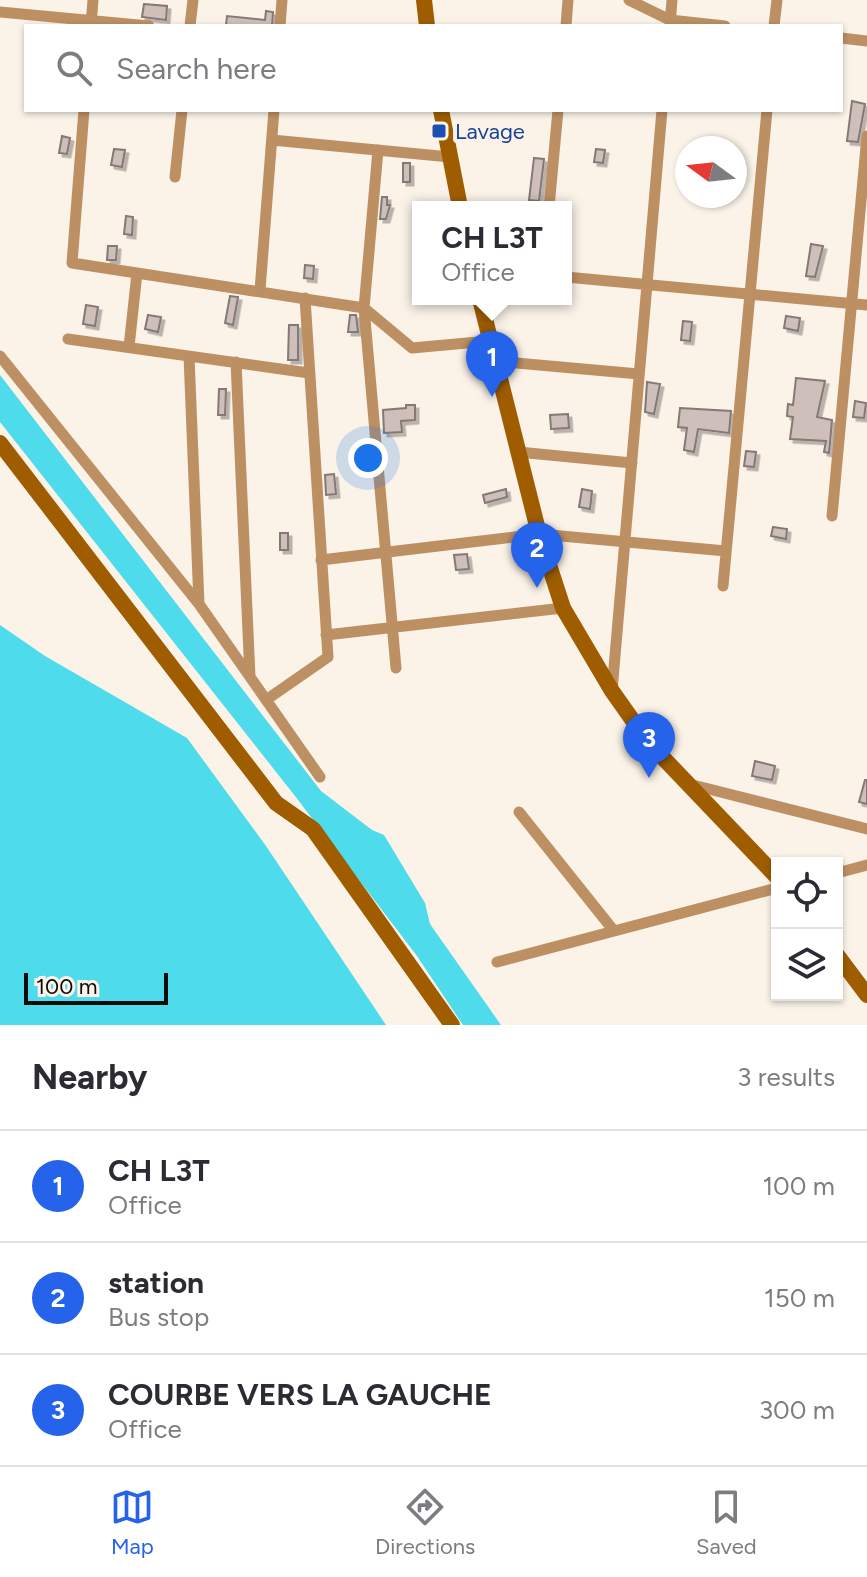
<!DOCTYPE html>
<html lang="en">
<head>
<meta charset="utf-8">
<style>
  body { margin:0; font-family:Figtree,sans-serif; background:#f7f7f7; color:#2b2b33 }
  .controls { position:absolute; right:24px; bottom:24px; display:grid; overflow:hidden; border-radius:0px; box-shadow:0 2px 6px #0004 }
  .controls button { width:72px; height:72px; display:grid; place-items:center; padding:0; border:0; border-bottom:2px solid #e1e1e2; background:#fff; color:#2b2b33; font:40px sans-serif }
  .compass { position:absolute; left:675px; top:136px; width:72px; height:72px; border-radius:50%; background:#fff; box-shadow:0 2px 6px #0004; rotate:285deg }
  .scale { position:absolute; left:24px; bottom:20px; width:144px; box-sizing:border-box; padding-left:8px; border:4px solid #0e0b08; border-top:0; font-size:22px; line-height:28px; white-space:nowrap; color:#0e0b08; -webkit-text-stroke:6px #fbf3e8; paint-order:stroke }
  .you { position:absolute; left:368px; top:458px; width:28px; height:28px; margin:-20px; border:6px solid #fff; border-radius:50%; background:#1a73e8; box-shadow:0 0 0 12px #1a73e833 }
  .badge { display:grid; place-items:center; width:52px; height:52px; border-radius:50%; background:#2563eb; color:#fff; font-size:26px; font-weight:700 }
  .pin { position:absolute; translate:-50% -66px; filter:drop-shadow(0 2px 4px #0008) }
  .pin::after { content:''; position:absolute; top:42px; width:28px; height:24px; background:inherit; clip-path:polygon(0 0,100% 0,50% 100%) }
  .popup { position:absolute; left:412px; top:201px; width:160px; height:104px; box-sizing:border-box; display:grid; place-content:center; border-radius:0px; background:#fff; filter:drop-shadow(0 2px 6px #0005); font-size:26px; white-space:nowrap; color:#7c7c81 }
  .popup b { font-size:30px; color:#2b2b33 }
  .popup::after { content:''; position:absolute; left:50%; top:100%; margin-left:-16px; border:16px solid transparent; border-top-color:#fff }
  .list { margin:0; padding:0; list-style:none }
  h2 { display:flex; justify-content:space-between; align-items:center; height:104px; margin:0; padding:0 32px; font-size:34px }
  h2 small { font-size:26px; font-weight:400; color:#7c7c81 }
  .list li { display:grid; grid-template-columns:52px 1fr auto; gap:24px; align-items:center; box-sizing:border-box; height:112px; padding:0 32px; border-top:2px solid #e1e1e2 }
  .list b { display:block; font-size:30px; white-space:nowrap }
  .list p { margin:0; font-size:26px; white-space:nowrap; color:#7c7c81 }
  .list em { font-size:26px; font-style:normal; color:#7c7c81 }
  .icon { flex:none; width:44px; height:44px; fill:none; stroke:currentColor; stroke-width:2; stroke-linecap:round; stroke-linejoin:round }
  .map { position:relative; flex:none; width:867px; height:1025px; overflow:hidden }
  .search { position:absolute; background:#fff; box-shadow:0 2px 6px #0004; left:24px; right:24px; top:24px; height:88px; display:flex; align-items:center; gap:20px; box-sizing:border-box; padding:0 28px; border-radius:0px; color:#7c7c81; font-size:30px }
  .sheet { height:440px; background:#fff }
  nav { display:flex; justify-content:space-around; align-items:center; box-sizing:border-box; height:112px; border-top:2px solid #e1e1e2; background:#fff; font-size:22px; color:#7c7c81 }
  nav a { display:grid; justify-items:center; gap:4px }
  nav .on { color:#2563eb }
  .map>svg:first-child { display:block }
  .water { fill:#4edbeb }
  .building { fill:#cebfbb; stroke:#857875; stroke-width:2; filter:url(#shadow) }
  .lines { fill:none; stroke-linecap:round; stroke-linejoin:round }
  .street { stroke:#bd9064; stroke-width:11 }
  .secondary { stroke:#9f5d00; stroke-width:16 }
  .transit-dot { fill:#1a4fb4; stroke:#fbf3e8; stroke-width:3 }
  .labels { text-anchor:middle; stroke-width:8; stroke-linejoin:round; paint-order:stroke }
  .transit-label { font-size:22px; fill:#164399; stroke:#fbf3e8; text-anchor:start }
</style>
</head>
<body>
<div class="map">
<svg width="867" height="1025" viewBox="0 0 867 1025">
  <defs>
    <filter id="shadow"><feDropShadow dx="3.5" dy="3.5" stdDeviation="0" flood-color="#0004"/></filter>
  </defs>
  <rect width="100%" height="100%" fill="#fbf3e8"/>
  <path class="water" d="M0 375 321 791 372 830 384 835 425 903 430 924 501 1025H463L417 956 295 796 0 422Z
    M0 625 45 656 187 738 266 846 386 1025H0Z"/>
  <path class="building" d="M144 4 167 6 166 20 142 17Z
    M266 11 273 12 272 26 226 25 227 16 265 20Z
    M852 101 865 104 858 142 847 141Z
    M62 136 70 138 67 154 59 153Z
    M114 149 125 150 122 167 111 165Z
    M596 149 605 150 603 163 594 162Z
    M534 158 544 159 539 201 529 200Z
    M403 163H410V182H403Z
    M382 197H387V205H390L386 219H380Z
    M126 216 133 217 132 235 124 234Z
    M811 244 823 246 815 277 806 276Z
    M108 246H117L116 260H107Z
    M305 265 314 266 313 279 304 278Z
    M230 296 238 297 233 325 225 323Z
    M86 305 98 307 95 326 83 324Z
    M148 315 161 317 158 332 145 329Z
    M350 315H356L358 332H348Z
    M786 316 800 318 798 331 784 328Z
    M683 321 692 322 690 341 681 340Z
    M289 325H298V360H288Z
    M796 378 825 381 817 417 832 420 829 453 824 452 826 441 790 439 793 417 787 416 788 404 793 405Z
    M647 382 660 384 654 414 645 412Z
    M219 389H226L225 415H218Z
    M855 401 866 403 864 418 853 417Z
    M406 405H415V420L401 421 402 432 384 433 383 410 406 408Z
    M680 408 731 411 729 433 698 429 694 452 684 450 687 428 678 427Z
    M568 414 569 428 551 429 550 415Z
    M746 451 756 452 754 467 744 466Z
    M334 474 336 494 326 495 325 475Z
    M506 489 507 497 485 503 483 495Z
    M582 489 592 491 590 509 579 507Z
    M773 527 787 529 786 539 771 536Z
    M280 533H288V550H280Z
    M467 554 469 569 456 570 454 555Z
    M755 761 775 766 772 780 752 776Z
    M865 780H867V804L859 802Z"/>
  <g class="lines">
    <path class="street" d="M629 0 670 20 725 26
      M0 12 149 26
      M91 25 93 0
      M670 25 672 0
      M190 26 193 0
      M280 26 282 0
      M566 26 568 0
      M774 26 777 0
      M841 38 867 41
      M84 110 72 263 364 308 412 348 489 341
      M272 140 450 157
      M378 150 364 308 396 668
      M175 177 182 110
      M549 207 558 110
      M566 277 867 305
      M260 290 274 110
      M68 339 309 373
      M129 347 137 273
      M0 356 199 604 320 777
      M189 356 199 604
      M494 361 639 374
      M236 362 250 677
      M518 452 632 463
      M832 516 867 136
      M321 560 539 534 726 551
      M723 586 767 110
      M326 635 563 608
      M612 691 662 110
      M266 700 328 657 305 298
      M689 784 867 829
      M519 812 614 931
      M837 873 867 865
      M497 962 777 888"/>
    <path class="secondary" d="M424 0 427 26
      M441 110 460 207
      M480 299 539 534 563 608 612 691 648 742 777 877
      M0 443 276 803 313 829 452 1025
      M837 955 867 995"/>
  </g>
  <rect class="transit-dot" x="431" y="123" width="16" height="16" rx="4"/>
  <g class="labels">
    <g class="transit-label">
      <text x="455" y="139">Lavage</text>
    </g>
  </g>
</svg>
<div class="controls">
<button><svg class="icon" aria-label="locate" viewBox="0 0 24 24"><circle cx="12" cy="12" r="6"/><path d="M12 2v4M12 18v4M2 12h4M18 12h4"/></svg></button>
<button><svg class="icon" aria-label="layers" viewBox="0 0 24 24"><path d="M12 4l9 5-9 5-9-5zM3 14l9 5 9-5"/></svg></button>
</div>
<svg class="compass" viewBox="-18 -18 36 36"><path d="M0-13l5 13h-10z" fill="#e53935"/><path d="M0 13l5-13h-10z" fill="#7c7c81"/></svg>
<div class="scale">100 m</div>
<div class="you"></div>
<div class="pin badge" style="left:492px;top:397px">1</div>
<div class="popup"><b>CH L3T</b>Office</div>
<div class="pin badge" style="left:537px;top:588px">2</div>
<div class="pin badge" style="left:649px;top:778px">3</div>
<div class="search"><svg class="icon" aria-label="search" viewBox="0 0 24 24"><circle cx="10" cy="10" r="6"/><path d="M15 15l6 6"/></svg>Search here</div>
</div>
<section class="sheet">
<h2>Nearby<small>3 results</small></h2>
<ul class="list">
<li><span class="badge">1</span><div><b>CH L3T</b><p>Office</p></div><em>100 m</em></li>
<li><span class="badge">2</span><div><b>station</b><p>Bus stop</p></div><em>150 m</em></li>
<li><span class="badge">3</span><div><b>COURBE VERS LA GAUCHE</b><p>Office</p></div><em>300 m</em></li>
</ul>
</section>
<nav>
<a class="on"><svg class="icon" aria-label="map" viewBox="0 0 24 24"><path d="M3 6l6-2 6 2 6-2v14l-6 2-6-2-6 2zM9 4v14M15 6v14"/></svg>Map</a>
<a><svg class="icon" aria-label="directions" viewBox="0 0 24 24"><path d="M12 3l9 9-9 9-9-9zM9 14v-3h6M13 9l2 2-2 2"/></svg>Directions</a>
<a><svg class="icon" aria-label="saved" viewBox="0 0 24 24"><path d="M7 4h10v16l-5-4-5 4z"/></svg>Saved</a>
</nav>
</body>
</html>
